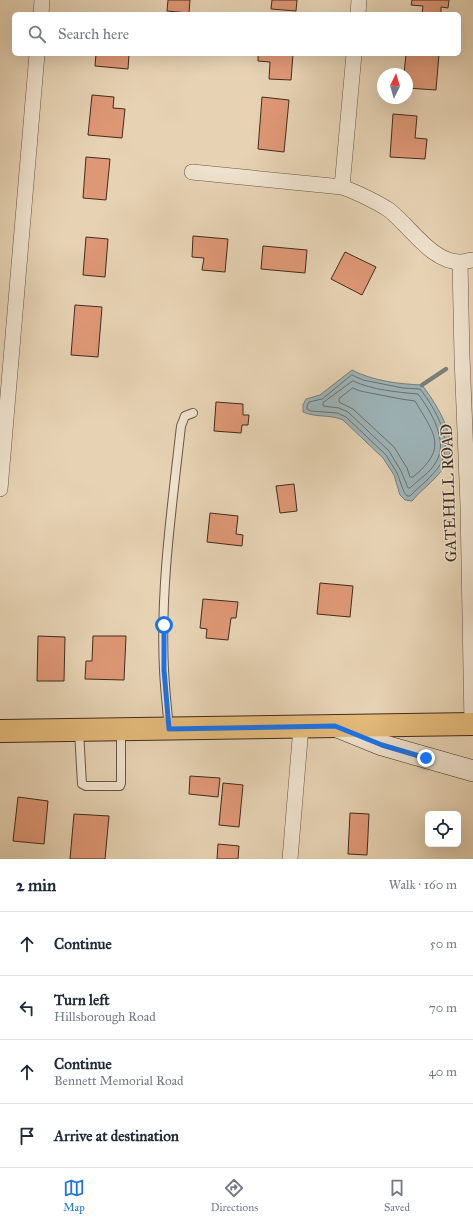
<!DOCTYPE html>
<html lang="en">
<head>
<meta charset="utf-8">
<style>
  body { margin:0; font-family:"IM FELL Great Primer",serif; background:#f2f2f3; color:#1f2937 }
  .controls { position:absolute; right:12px; bottom:12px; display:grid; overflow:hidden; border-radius:6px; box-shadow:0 4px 16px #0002 }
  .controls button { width:36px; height:36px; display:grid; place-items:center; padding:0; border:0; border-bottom:1px solid #e0e1e3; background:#fff; color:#1f2937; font:20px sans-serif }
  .compass { position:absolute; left:377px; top:68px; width:36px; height:36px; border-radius:50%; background:#fff; box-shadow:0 4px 16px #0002; rotate:5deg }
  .stop { position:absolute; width:12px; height:12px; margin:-9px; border:3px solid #1a73e8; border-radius:50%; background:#fff }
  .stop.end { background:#1a73e8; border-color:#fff; box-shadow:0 1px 4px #0008 }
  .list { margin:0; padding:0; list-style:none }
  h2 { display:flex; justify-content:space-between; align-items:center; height:52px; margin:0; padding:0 16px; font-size:17px }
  h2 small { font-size:13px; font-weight:400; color:#747a83 }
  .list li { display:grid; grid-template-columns:26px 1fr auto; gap:12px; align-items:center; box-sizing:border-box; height:64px; padding:0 16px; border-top:1px solid #e0e1e3 }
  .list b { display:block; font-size:15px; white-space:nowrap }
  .list p { margin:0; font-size:13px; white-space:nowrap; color:#747a83 }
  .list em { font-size:13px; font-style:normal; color:#747a83 }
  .icon { flex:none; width:22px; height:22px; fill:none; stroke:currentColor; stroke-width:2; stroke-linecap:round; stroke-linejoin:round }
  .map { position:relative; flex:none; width:473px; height:859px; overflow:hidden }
  .search { position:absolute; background:#fff; box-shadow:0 4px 16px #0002; left:12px; right:12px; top:12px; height:44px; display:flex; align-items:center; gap:10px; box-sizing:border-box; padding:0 14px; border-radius:6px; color:#747a83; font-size:15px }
  .sheet { height:308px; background:#fff }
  nav { display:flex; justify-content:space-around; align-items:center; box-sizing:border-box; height:56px; border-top:1px solid #e0e1e3; background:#fff; font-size:11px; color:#747a83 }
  nav a { display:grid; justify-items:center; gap:2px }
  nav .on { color:#1a73e8 }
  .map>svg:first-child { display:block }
  .water { fill:#9db4b9; stroke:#787e7b }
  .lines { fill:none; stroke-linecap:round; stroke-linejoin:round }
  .shore { stroke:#6f706c; stroke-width:1 }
  .stream { stroke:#787e7b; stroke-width:4.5 }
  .building { fill:#df9876; stroke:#412c1e }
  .lane-casing { stroke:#6a5644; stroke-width:10 }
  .street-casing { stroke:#6a5644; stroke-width:16 }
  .secondary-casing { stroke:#412c1e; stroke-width:22 }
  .primary-casing { stroke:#412c1e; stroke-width:24 }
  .lane { stroke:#efe2ce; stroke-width:8 }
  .street { stroke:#efe2ce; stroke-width:15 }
  .secondary { stroke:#efe2ce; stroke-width:21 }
  .primary { stroke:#e4ba7a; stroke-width:22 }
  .route { stroke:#1a73e8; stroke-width:5 }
  .labels { text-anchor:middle; stroke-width:3; stroke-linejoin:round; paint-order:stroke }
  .street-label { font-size:16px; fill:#412c1e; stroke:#efe2ce }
</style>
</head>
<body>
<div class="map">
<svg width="473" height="859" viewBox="0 0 473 859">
  <rect width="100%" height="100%" fill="#e7d3b4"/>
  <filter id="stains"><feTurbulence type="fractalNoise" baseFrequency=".005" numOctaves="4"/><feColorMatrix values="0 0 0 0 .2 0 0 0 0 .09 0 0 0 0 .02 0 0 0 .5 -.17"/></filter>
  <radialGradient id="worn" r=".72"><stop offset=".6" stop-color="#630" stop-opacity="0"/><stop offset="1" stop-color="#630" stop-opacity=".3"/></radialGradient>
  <path class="water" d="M352 370C373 381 399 384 422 385 435 402 453 430 450 453 449 461 442 471 436 477 429 485 419 492 412 501L405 500 400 495 394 475 383 458 343 420C330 414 316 418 303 412V405L306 399 320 395Z"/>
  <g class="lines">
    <path class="shore" d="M352 375 363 380 403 388 420 389C435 408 455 442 440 465 432 477 420 486 410 496H407L404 492 397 473 386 455 346 417 337 413 311 411 307 409V406L309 402 322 399Z
      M353 381C373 390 396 392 418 394 431 411 449 442 436 462 430 473 419 479 410 488H408L401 471 389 451 348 412 339 408 323 406V403Z
      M353 388 360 391 401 399 415 401C435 435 448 448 413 477H410L407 468 394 447 353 409 339 402V399Z"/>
    <path class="stream" d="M422 385 446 369"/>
  </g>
  <path class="building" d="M168 0H190L189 13 167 11Z
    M272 0H297L296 11 271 9Z
    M412 0H449L448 8 441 7V14H422L423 6 411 5Z
    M96 54H129L128 69 95 66Z
    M258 54H293L291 80 269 79 270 62 258 61Z
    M406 54H439L436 90 407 88V74H404Z
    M92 95 114 97 113 108 125 109 122 138 88 135Z
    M262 97 289 100 284 152 258 149Z
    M393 114 417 116 415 138 427 139 425 159 390 157Z
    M86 157 110 159 106 200 83 198Z
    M193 236 228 239 225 272 202 270 204 258 192 257Z
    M86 237 108 239 105 277 83 275Z
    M263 246 307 250 305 273 261 269Z
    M345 252 376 267 362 295 331 279Z
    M75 305 102 307 98 357 71 355Z
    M216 402 243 404V415H249L248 425H242L241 433 214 431Z
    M294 484 297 511 280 513 276 486Z
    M210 513 238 516 236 534 243 535 242 546 207 542Z
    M320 583 353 586 350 617 317 614Z
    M203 599 238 602 236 618H231L228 640 206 638 207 629 200 628Z
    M38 636 65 637 64 681H37Z
    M93 636H126L124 680 85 679 86 661H92Z
    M190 776 220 778 218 797 189 794Z
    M223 783 243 785 239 827 219 825Z
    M18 797 48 801 44 844 13 841Z
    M350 813 369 814 367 855 348 854Z
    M74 814 109 816 105 859H70Z
    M218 844 239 846 238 859H217Z"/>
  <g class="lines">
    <defs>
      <path id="lane" d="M169 728C167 709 165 689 164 670 160 589 172 507 181 426L185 416 193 413
        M79 731 82 784 86 786H120L121 783V730"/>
      <path id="street" d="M41 14 42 0
        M358 14 359 0
        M192 172 342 187C354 191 379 203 389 210 410 226 432 263 461 262 465 262 469 260 473 260
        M342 187 354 54
        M460 262 462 357 468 506 472 724
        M0 489 37 54
        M290 859 301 727"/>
      <path id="secondary" d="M335 726 382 745 473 771"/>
      <path id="primary" d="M0 731 473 724"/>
    </defs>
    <use href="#lane" class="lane-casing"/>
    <use href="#street" class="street-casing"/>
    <use href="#secondary" class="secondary-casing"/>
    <use href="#primary" class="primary-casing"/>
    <use href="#lane" class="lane"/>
    <use href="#street" class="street"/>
    <use href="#secondary" class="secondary"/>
    <use href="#primary" class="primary"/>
  </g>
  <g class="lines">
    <path class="route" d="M164 625V670L169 729 335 726 382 745 426 758"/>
  </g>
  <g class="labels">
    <g class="street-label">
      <text transform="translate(448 493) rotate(-92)" y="6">GATEHILL ROAD</text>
    </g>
  </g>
  <rect width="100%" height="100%" filter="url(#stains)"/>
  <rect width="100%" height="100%" fill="url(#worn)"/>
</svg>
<div class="controls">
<button><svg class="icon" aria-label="locate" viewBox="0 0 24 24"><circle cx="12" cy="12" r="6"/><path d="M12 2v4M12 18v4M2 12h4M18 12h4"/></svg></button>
</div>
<svg class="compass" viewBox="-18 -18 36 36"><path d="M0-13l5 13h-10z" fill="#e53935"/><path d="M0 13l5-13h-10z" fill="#747a83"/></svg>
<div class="stop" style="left:164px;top:625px"></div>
<div class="stop end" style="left:426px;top:758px"></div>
<div class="search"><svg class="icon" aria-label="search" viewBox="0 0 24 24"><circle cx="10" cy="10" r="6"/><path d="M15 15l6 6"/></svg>Search here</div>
</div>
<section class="sheet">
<h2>2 min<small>Walk · 160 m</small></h2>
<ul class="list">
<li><svg class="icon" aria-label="ahead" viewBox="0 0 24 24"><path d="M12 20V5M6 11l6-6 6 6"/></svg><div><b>Continue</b></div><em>50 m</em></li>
<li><svg class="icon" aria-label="left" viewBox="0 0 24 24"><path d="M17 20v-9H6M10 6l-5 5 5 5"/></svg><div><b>Turn left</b><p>Hillsborough Road</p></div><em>70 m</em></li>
<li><svg class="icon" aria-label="ahead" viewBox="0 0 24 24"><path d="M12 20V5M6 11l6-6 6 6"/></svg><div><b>Continue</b><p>Bennett Memorial Road</p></div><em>40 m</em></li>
<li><svg class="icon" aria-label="arrive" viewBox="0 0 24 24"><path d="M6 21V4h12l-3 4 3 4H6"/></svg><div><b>Arrive at destination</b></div></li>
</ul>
</section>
<nav>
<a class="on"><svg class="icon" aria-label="map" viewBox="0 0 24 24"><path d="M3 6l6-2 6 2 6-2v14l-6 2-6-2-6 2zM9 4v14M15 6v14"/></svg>Map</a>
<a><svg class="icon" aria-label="directions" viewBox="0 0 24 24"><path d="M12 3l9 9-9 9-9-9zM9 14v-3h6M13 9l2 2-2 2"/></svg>Directions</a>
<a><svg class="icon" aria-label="saved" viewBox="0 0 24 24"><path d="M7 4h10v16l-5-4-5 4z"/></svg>Saved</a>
</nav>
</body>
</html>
